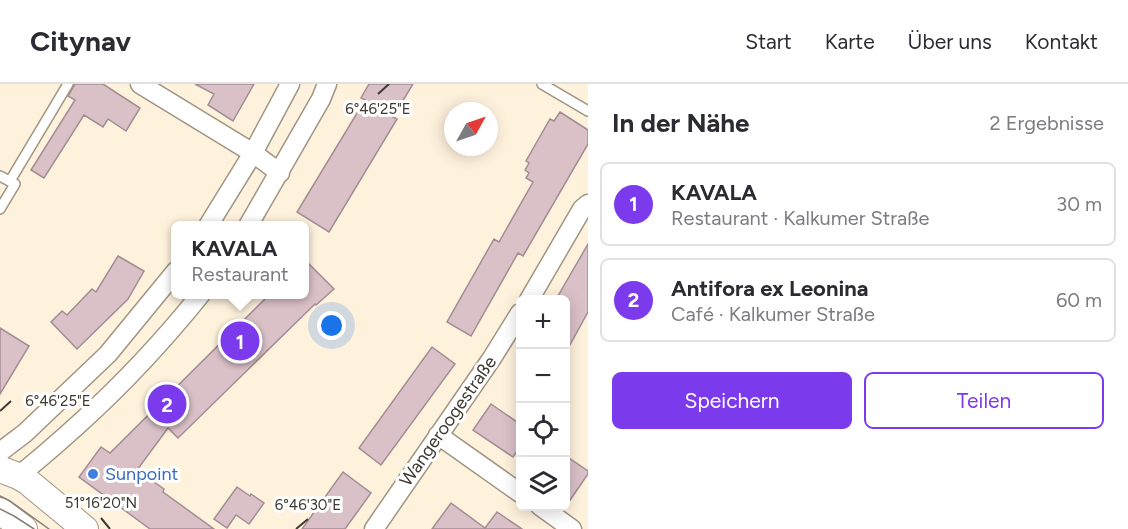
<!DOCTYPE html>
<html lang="de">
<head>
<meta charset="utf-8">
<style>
  body { margin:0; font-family:Figtree,sans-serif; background:#f2f2f3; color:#2b2b33 }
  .controls { position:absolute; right:18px; bottom:18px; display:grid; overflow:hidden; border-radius:9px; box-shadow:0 3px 15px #0003 }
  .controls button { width:54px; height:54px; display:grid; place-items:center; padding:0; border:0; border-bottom:2px solid #e1e1e2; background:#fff; color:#2b2b33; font:30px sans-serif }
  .compass { position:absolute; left:444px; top:18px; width:54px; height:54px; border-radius:50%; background:#fff; box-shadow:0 3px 15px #0003; rotate:50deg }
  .you { position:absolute; left:332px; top:242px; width:21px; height:21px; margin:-15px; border:4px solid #fff; border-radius:50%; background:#1a73e8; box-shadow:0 0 0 9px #1a73e833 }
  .badge { display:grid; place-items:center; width:39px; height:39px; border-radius:50%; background:#7c3aed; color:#fff; font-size:20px; font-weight:700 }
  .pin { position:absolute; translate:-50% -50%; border:3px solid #fff; box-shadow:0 2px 6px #0006 }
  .popup { position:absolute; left:171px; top:137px; width:138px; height:78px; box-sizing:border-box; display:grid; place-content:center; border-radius:9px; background:#fff; filter:drop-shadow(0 2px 4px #0005); font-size:20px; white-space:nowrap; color:#7c7c81 }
  .popup b { font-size:22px; color:#2b2b33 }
  .popup::after { content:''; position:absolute; left:50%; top:100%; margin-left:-12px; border:12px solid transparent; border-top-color:#fff }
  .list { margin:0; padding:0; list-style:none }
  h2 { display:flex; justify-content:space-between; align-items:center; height:78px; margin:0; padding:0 24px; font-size:26px }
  h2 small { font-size:20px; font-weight:400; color:#7c7c81 }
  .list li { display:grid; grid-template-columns:39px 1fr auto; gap:18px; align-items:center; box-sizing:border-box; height:84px; margin:0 12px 12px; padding:0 12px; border:2px solid #e1e1e2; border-radius:9px }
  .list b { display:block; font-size:22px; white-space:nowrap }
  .list p { margin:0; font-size:20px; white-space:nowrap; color:#7c7c81 }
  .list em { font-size:20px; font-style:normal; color:#7c7c81 }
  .actions { display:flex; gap:12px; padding:18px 24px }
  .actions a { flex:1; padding:14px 0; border:2px solid #7c3aed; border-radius:9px; text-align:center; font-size:21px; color:#7c3aed }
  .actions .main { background:#7c3aed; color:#fff }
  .icon { flex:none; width:33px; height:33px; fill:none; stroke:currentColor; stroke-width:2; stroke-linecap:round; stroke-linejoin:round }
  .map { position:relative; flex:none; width:588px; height:445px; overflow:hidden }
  header { display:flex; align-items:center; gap:36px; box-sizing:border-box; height:84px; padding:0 30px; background:#fff; border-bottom:2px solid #e1e1e2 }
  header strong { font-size:28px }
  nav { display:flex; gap:33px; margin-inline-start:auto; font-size:21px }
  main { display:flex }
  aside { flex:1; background:#fff }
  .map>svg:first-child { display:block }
  .building { fill:#dac1c8; stroke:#a38c93; stroke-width:1.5 }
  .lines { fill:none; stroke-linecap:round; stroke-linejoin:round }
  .lane-casing { stroke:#a09582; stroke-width:12 }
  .street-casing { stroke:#a09582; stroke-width:21 }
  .secondary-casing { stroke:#a09582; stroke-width:28 }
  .lane { stroke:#fff; stroke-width:9 }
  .street { stroke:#fff; stroke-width:18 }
  .secondary { stroke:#fff; stroke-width:26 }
  .tram { stroke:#877f72; stroke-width:1.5 }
  .ticks { fill:none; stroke:#3e3931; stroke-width:2 }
  .shop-dot { fill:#3f7fe0; stroke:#fff; stroke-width:2 }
  .labels { text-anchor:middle; stroke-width:6; stroke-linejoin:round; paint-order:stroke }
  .street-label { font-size:18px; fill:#3e3931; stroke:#fff }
  .shop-label { font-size:18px; fill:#366cbe; stroke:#fff; text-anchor:start }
  .ticks-label { font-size:15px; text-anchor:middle; fill:#3e3931; stroke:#fff; stroke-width:6; stroke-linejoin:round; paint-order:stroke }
</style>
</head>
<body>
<header>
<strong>Citynav</strong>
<nav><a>Start</a><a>Karte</a><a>Über uns</a><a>Kontakt</a></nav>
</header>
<main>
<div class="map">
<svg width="588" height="445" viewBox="0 0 588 445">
  <rect width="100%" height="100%" fill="#fff2dd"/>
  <path class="building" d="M75 0H103L140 24 126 47 108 35 103 43 84 31 44 94 31 86 75 16 68 12Z
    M195 0H254L233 37 208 21 214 10Z
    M369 0H413L393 33 397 35 329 148 297 128 365 16 361 14Z
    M560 28 588 46V60L523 172 518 169 471 252 447 238 494 155 499 158 533 98 526 94 529 89 525 86 529 79 526 77 550 35 554 37Z
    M588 160V228L566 268V216L558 212Z
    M118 172 144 187 128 215 77 265 51 238 62 227 67 231 92 205 96 208Z
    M304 175 334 205 316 221 315 220 178 354 168 344 137 386 164 405 163 408 214 445H150L79 393 101 363 110 369 270 210H304Z
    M0 244 29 262 0 310Z
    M432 263 455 280 381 381 359 364Z
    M491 320 520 340V363L513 373 473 346Z
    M566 372 588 387V390L566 422Z
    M343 388 371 409 345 445H302Z
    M237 403 250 412 251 410 264 419 249 440 236 431 227 444 214 435Z
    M451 419 485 444 497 428 522 445H432Z"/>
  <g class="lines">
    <defs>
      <path id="lane" d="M542 0 588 27
        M0 92 15 100 0 125
        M10 97 68 0"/>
      <path id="street" d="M140 0 253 69 280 89
        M208 142 253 69 290 0
        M248 142 321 15 327 0
        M529 216 582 125 588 120
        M438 351 520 409
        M0 368 25 349 108 270 176 187
        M18 392C40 375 60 357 81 338 124 299 164 256 201 210
        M540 422 572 445
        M374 445 492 274 520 229"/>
      <path id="secondary" d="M0 385 18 392 27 397 85 445
        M0 427 24 445"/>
    </defs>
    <use href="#lane" class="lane-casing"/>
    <use href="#street" class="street-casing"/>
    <use href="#secondary" class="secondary-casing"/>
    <use href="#lane" class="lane"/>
    <use href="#street" class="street"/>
    <use href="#secondary" class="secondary"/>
    <path class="tram" d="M0 412 10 417 49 445
      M0 425 14 432 34 445"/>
  </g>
  <path class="ticks" d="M378 10 389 0M0 327 11 317M101 434 110 445M296 445 308 435"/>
  <circle class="shop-dot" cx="93" cy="390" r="6"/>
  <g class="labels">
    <g class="street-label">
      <text transform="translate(448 337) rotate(-55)" y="6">Wangeroogestraße</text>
    </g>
    <g class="shop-label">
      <text x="105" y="396">Sunpoint</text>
    </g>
  </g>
  <g class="ticks-label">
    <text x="378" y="30">6°46'25"E</text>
    <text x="58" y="322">6°46'25"E</text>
    <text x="101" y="424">51°16'20"N</text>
    <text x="308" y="426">6°46'30"E</text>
  </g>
</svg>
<div class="controls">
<button>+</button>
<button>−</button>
<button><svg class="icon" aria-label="locate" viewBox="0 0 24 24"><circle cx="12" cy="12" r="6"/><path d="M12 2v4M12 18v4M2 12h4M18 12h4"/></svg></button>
<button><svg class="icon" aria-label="layers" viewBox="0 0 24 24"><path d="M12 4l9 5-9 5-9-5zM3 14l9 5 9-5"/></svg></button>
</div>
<svg class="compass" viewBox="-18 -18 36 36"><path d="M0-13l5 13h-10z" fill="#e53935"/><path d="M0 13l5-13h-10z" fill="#7c7c81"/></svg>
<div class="you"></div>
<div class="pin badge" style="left:240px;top:257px">1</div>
<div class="popup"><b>KAVALA</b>Restaurant</div>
<div class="pin badge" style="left:167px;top:320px">2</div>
</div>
<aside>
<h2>In der Nähe<small>2 Ergebnisse</small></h2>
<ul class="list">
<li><span class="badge">1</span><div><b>KAVALA</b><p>Restaurant · Kalkumer Straße</p></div><em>30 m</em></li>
<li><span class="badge">2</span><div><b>Antifora ex Leonina</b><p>Café · Kalkumer Straße</p></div><em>60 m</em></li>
</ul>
<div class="actions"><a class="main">Speichern</a><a>Teilen</a></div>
</aside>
</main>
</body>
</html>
